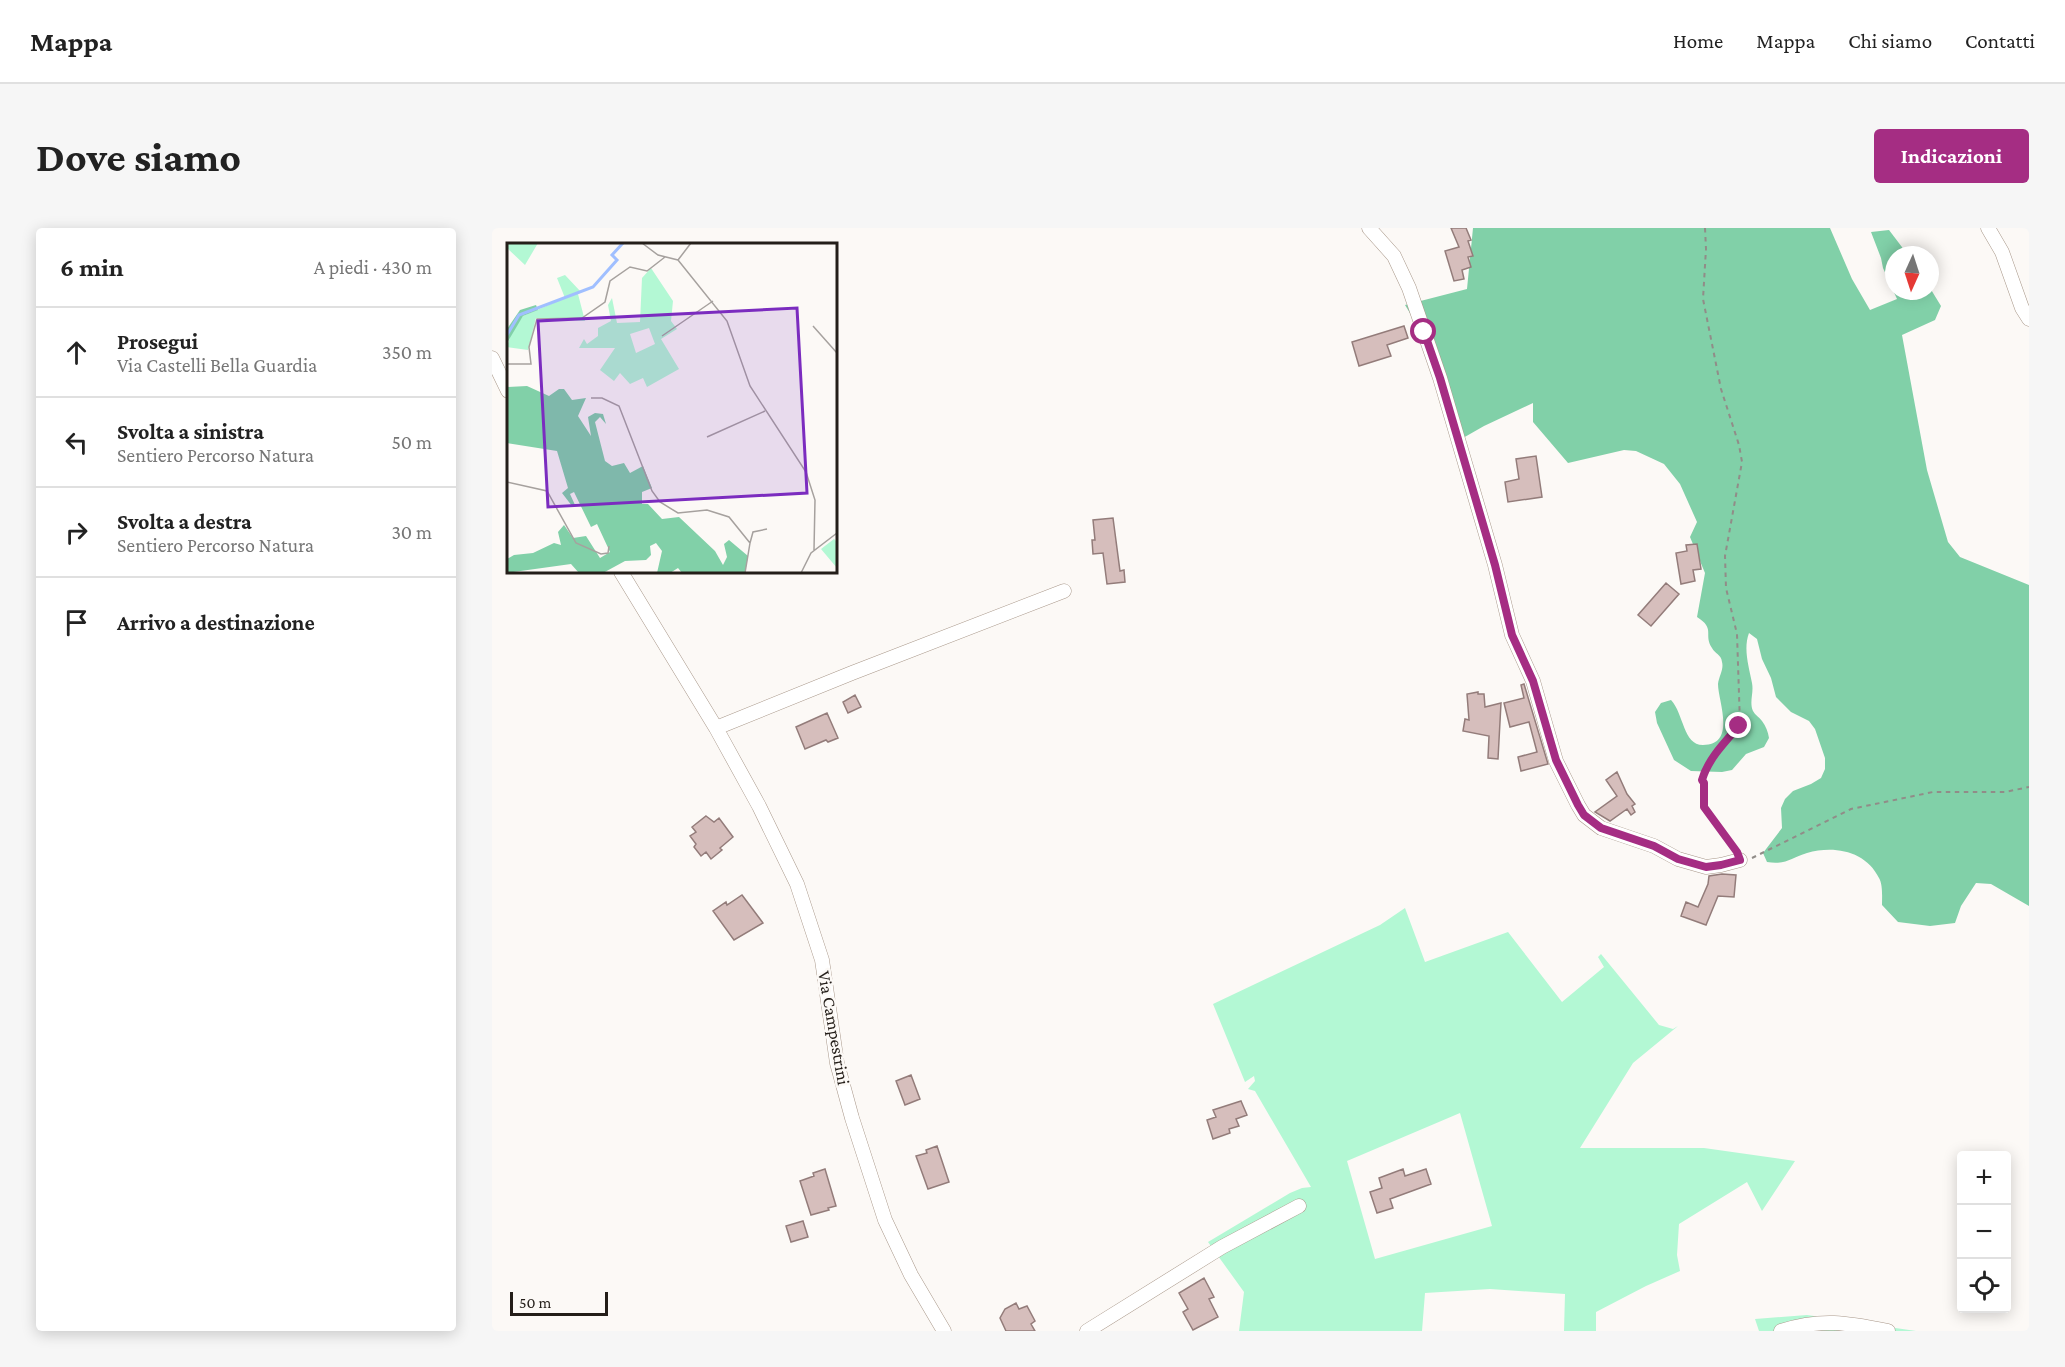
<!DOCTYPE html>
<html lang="it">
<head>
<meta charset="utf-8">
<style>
  body { margin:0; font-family:"Crimson Pro",serif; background:#f6f6f6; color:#222 }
  .controls { position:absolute; right:18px; bottom:18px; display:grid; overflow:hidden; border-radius:6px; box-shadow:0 3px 15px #0003 }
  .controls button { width:54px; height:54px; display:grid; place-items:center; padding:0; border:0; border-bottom:2px solid #e0e0e0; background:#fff; color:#222; font:30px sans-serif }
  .compass { position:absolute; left:1393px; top:18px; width:54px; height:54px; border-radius:50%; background:#fff; box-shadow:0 3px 15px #0003; rotate:183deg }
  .scale { position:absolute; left:18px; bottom:15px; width:98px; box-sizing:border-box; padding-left:6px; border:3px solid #241e19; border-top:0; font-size:16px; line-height:21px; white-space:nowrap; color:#241e19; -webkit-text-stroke:4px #fcf9f6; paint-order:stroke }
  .stop { position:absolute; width:18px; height:18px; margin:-14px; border:4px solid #a52d83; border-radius:50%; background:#fff }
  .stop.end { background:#a52d83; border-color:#fff; box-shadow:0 2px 6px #0008 }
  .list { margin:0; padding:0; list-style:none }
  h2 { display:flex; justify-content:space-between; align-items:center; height:78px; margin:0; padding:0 24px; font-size:26px }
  h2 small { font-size:20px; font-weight:400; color:#767676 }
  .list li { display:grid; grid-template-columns:39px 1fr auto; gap:18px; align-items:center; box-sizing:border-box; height:90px; padding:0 24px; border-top:2px solid #e0e0e0 }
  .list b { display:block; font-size:22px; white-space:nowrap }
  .list p { margin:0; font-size:20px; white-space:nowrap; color:#767676 }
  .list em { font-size:20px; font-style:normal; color:#767676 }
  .icon { flex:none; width:33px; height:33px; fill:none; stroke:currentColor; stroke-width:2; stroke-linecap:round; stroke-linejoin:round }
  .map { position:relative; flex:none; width:1537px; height:1103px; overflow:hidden; border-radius:6px }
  header { display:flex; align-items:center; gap:36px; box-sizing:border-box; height:84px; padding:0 30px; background:#fff; border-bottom:2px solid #e0e0e0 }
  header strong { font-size:28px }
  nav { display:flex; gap:33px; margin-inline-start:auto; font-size:21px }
  .intro { display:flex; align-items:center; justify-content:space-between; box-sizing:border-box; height:144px; padding:0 36px }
  h1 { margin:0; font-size:42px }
  .button { padding:15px 27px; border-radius:6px; background:#a52d83; color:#fff; font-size:21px; font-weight:700 }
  main { display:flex; gap:36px; padding:0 36px }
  aside { flex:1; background:#fff; border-radius:6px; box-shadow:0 3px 15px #0003 }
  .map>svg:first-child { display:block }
  .green { fill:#b3f8d4; fill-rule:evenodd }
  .forest { fill:#81d0a8 }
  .building { fill:#d6bebc; stroke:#937c7a; stroke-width:1.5 }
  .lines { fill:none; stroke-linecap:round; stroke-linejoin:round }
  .minor-casing { stroke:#a9988a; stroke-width:15 }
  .path { stroke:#918c88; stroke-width:2; stroke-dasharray:4.5 4.5; stroke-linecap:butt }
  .minor { stroke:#fff; stroke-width:14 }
  .route { stroke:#a52d83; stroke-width:8 }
  .labels { text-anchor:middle; stroke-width:5; stroke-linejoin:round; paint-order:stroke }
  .street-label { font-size:18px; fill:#241e19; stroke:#fcf9f6 }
  .inset-river { fill:none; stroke:#a0bfff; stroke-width:3 }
  .inset-road { fill:none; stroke:#a6a19e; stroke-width:1.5 }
  .view { fill:#7b2cbf; fill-opacity:0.15; stroke:#7b2cbf; stroke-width:3 }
  .inset-edge { fill:none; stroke:#241e19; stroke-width:3 }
</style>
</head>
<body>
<header>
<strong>Mappa</strong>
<nav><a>Home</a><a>Mappa</a><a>Chi siamo</a><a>Contatti</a></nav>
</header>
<div class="intro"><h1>Dove siamo</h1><a class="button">Indicazioni</a></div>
<main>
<aside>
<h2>6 min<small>A piedi · 430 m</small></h2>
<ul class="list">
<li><svg class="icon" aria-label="ahead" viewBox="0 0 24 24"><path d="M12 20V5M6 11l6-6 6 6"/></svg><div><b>Prosegui</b><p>Via Castelli Bella Guardia</p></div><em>350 m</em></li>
<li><svg class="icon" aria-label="left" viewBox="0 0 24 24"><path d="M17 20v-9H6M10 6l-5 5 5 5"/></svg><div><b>Svolta a sinistra</b><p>Sentiero Percorso Natura</p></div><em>50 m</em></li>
<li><svg class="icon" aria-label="right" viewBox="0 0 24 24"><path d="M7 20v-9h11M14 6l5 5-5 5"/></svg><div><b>Svolta a destra</b><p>Sentiero Percorso Natura</p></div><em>30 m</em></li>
<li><svg class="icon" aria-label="arrive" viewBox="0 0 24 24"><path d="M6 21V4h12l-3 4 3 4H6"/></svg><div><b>Arrivo a destinazione</b></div></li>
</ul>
</aside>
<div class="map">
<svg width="1537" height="1103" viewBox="0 0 1537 1103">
  <rect width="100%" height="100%" fill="#fcf9f6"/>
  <path class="green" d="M913 680 933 734 1016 704 1070 774 1112 739 1106 729 1109 726 1167 797 1181 801 1186 798 1141 835 1088 920H1212L1303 933 1270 983 1255 954 1187 996 1185 1027 1188 1043 1154 1058 1104 1084V1103H1072L1073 1066 998 1061 933 1065 930 1103H747L752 1064 716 1014 798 965 810 960 819 959 763 863 756 861 763 853 762 848 753 854 721 776 888 697ZM968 885 1000 998 883 1031 855 933Z
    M1315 1087 1424 1103H1267L1263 1091Z"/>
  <path class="forest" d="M981 0H1338L1360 51 1378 82 1405 71 1391 40 1389 30 1379 4 1397 2 1416 27H1402V63H1438V60L1449 78 1443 92 1410 107 1435 242 1456 314 1468 329 1537 357V678L1499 656 1484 655 1469 678 1463 695 1438 698 1406 694 1390 677C1390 669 1391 657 1387 650 1374 623 1342 617 1315 625 1299 630 1294 637 1275 634L1271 625 1290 600 1289 580 1293 571 1301 563 1319 556 1329 550 1333 541V530L1323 501 1317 493 1299 484 1284 469 1279 450 1270 431 1265 411 1257 405C1251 421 1257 439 1260 455 1262 465 1257 474 1261 483 1263 487 1267 489 1270 493 1274 498 1276 504 1277 510L1272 519 1254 526 1240 542 1230 544 1199 543 1182 532 1165 495 1163 484 1169 475 1179 472C1192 486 1191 517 1211 517 1245 517 1226 473 1226 456 1227 448 1232 441 1230 434 1229 426 1223 426 1220 420 1211 406 1224 401 1205 389L1213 345 1198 309 1205 294 1188 256 1172 236 1144 223 1132 222 1076 235 1041 194V175L992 198 964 214 943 126 913 77 975 61Z"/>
  <path class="building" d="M959 0H974L979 12 976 13 981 28 976 29 979 39 970 42 972 51 962 53 953 23 967 19Z
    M912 98 916 110 895 117 899 128 867 138 860 114Z
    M1044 228 1050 269 1016 274 1013 254 1027 251 1024 231Z
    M621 290 628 343 632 342 633 354 615 356 611 325 601 326 600 312H603L601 292Z
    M1205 316 1209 341 1201 342 1203 353 1189 356 1184 325 1195 323 1194 317Z
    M1174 355 1187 366 1159 398 1146 387Z
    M1032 456 1056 536 1029 543 1026 529 1045 524 1037 494 1018 499 1012 475 1032 470 1029 457Z
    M986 464V466H992L993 479 1009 475 1006 531 996 530 997 508 971 503 973 491 977 492 975 466Z
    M363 467 369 479 356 485 351 474Z
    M335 485 346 510 336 514 334 512 313 521 304 499Z
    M1125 544 1135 566 1143 576 1140 578 1143 584 1139 587 1135 581 1118 593 1103 584 1125 568 1114 552Z
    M214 588 222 594 227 590 241 609 228 620 230 622 219 631 214 624 209 628 202 619 204 616 198 608 204 604 200 599Z
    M1230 646 1244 647 1242 669 1226 668 1214 697 1189 688 1194 674 1206 679 1216 656 1217 648Z
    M250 667 271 695 242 712 221 683 234 674 235 677Z
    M419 847 428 871 413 877 404 853Z
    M749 873 755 887 744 891 747 898 737 901 738 905 721 911 715 892 724 889 721 882Z
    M445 918 457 954 436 961 424 928 435 925 434 922Z
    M333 941 344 978 336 980 337 982 319 987 308 953 322 948 321 945Z
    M911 941 913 948 934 941 939 956 898 971 901 980 885 985 878 964 890 960 887 950Z
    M311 993 316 1009 299 1014 294 998Z
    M712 1050 722 1069 717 1071 726 1089 701 1102 691 1084 696 1081 687 1065Z
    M524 1075 527 1081 535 1078 543 1093 539 1096 543 1103H514L508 1090 513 1081Z"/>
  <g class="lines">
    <defs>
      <path id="minor" d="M877 0 902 28 917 60 948 150 1003 337 1020 407 1041 453 1064 533 1086 577 1092 587 1109 600 1162 618 1186 631 1214 639 1229 637 1248 632
        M1496 0 1510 24 1530 80 1537 91
        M0 130 16 163
        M129 344 224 500 267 578 305 656 330 732 345 835 360 890 393 992 419 1047 452 1103
        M224 500 360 445 572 363
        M595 1103 730 1019 807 978
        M1289 1103C1330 1090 1355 1095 1396 1103"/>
    </defs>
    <use href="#minor" class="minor-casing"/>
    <path class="path" d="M1213 0 1214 21 1211 71 1229 161 1247 217 1250 234 1233 328 1234 360 1245 406 1248 496C1235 514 1216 530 1210 552L1212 555V579L1242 620
      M1260 630 1359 581 1441 564H1513L1537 559"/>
    <use href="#minor" class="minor"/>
  </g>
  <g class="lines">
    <path class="route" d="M932 104 948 150 1003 337 1020 407 1041 453 1064 532 1086 577 1092 587 1109 600 1162 618 1186 631 1214 639 1229 637 1248 632 1245 624 1212 579V555L1210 552C1216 531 1233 514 1247 498"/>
  </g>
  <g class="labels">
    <g class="street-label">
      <text transform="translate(342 800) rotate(80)" y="6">Via Campestrini</text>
    </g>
  </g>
  <g transform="translate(15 15)">
    <rect width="330" height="330" fill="#fcf9f6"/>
    <path d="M1 0H31L18 22 0 5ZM144 25 166 58 164 78 170 86 154 96 172 126 140 144 136 135 123 141 113 130 107 138 93 127 108 105H72L77 96 80 101 91 93V85L104 78 101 62 105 55 110 80 133 79 135 35ZM142 85 148 101 129 110 123 91ZM58 32 74 49 71 51 78 78 29 75 21 107 0 104 4 90 16 73 58 55 50 35ZM327 296 330 299V325L314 306Z" fill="#b3f8d4" fill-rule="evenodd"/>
    <path d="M29 62 31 67 16 73 0 100V86L13 67ZM20 143 42 153 52 146H57L65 157 79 155 71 173 84 193 81 174 88 170 96 171 99 181 93 174 88 179 98 218 105 223 117 220 123 230 136 223 145 245 135 249V261H141L155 276 172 274 208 308 216 322 220 314 217 301 222 297 241 313 238 330H175L171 325 163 330H150L155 308 149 300 143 303 144 312 139 317 118 318 96 330H72L64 321 0 330V316L7 312 26 310 47 300 54 302 51 289 57 282 66 295 79 293 93 315 103 309 90 281 84 284 67 249 63 251 68 262 65 263 55 250 61 245 50 208 0 200V144Z" fill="#81d0a8"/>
    <path class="inset-river" d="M0 92 12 72 86 44 110 17 105 12 116 0"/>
    <path class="inset-road" d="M135 0 151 12 171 17M171 17 220 78 243 143 299 229 308 257 307 307M171 17 184 0M306 83 330 110M155 93 206 58M0 121H24L22 104 30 76 75 75 98 59 103 38 123 24 140 28 158 14M84 155H95L112 163 145 248 153 259 171 270 200 267 222 274 243 300 238 330M200 194 258 168M0 239 40 248 69 300 94 311 101 310 102 303M243 300 246 289 260 286M294 330 304 310 330 290"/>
    <path class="view" d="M290 65 300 250 41 264 31 78Z"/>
    <rect width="330" height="330" class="inset-edge"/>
  </g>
</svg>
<div class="controls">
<button>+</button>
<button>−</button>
<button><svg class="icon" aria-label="locate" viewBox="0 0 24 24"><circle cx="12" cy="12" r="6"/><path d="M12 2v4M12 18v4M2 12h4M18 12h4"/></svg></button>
</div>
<svg class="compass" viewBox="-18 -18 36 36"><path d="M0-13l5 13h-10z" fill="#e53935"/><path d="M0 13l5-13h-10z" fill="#767676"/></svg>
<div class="scale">50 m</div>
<div class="stop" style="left:932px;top:104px"></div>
<div class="stop end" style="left:1247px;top:498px"></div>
</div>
</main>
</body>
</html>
